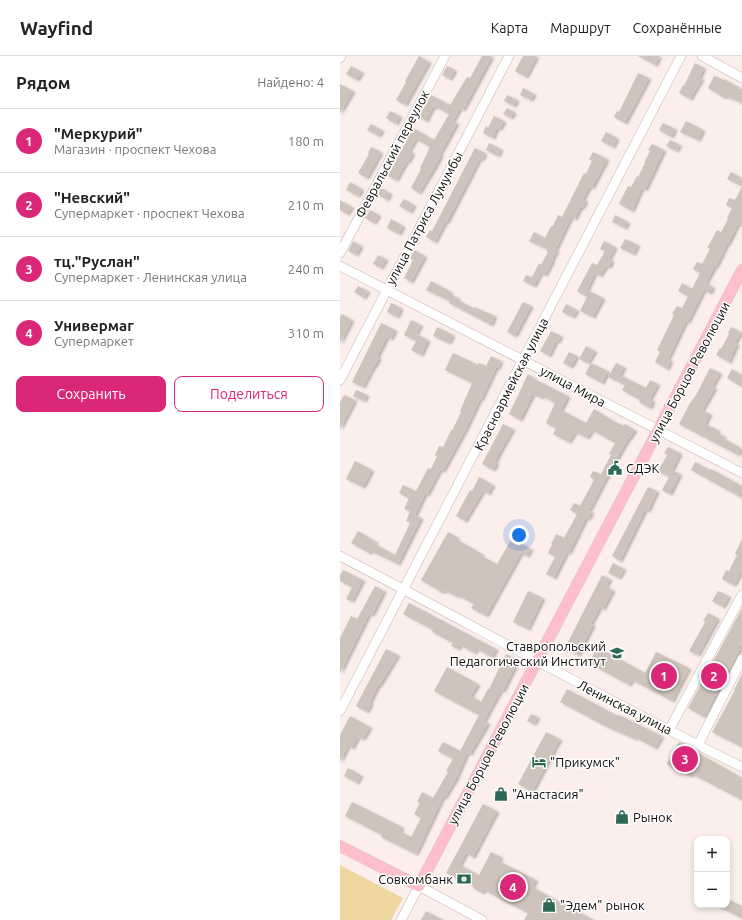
<!DOCTYPE html>
<html lang="ru">
<head>
<meta charset="utf-8">
<style>
  body { margin:0; font-family:Ubuntu,sans-serif; background:#f6f6f6; color:#222 }
  .controls { position:absolute; right:12px; bottom:12px; display:grid; overflow:hidden; border-radius:8px; box-shadow:0 2px 6px #0003 }
  .controls button { width:36px; height:36px; display:grid; place-items:center; padding:0; border:0; border-bottom:1px solid #e0e0e0; background:#fff; color:#222; font:20px sans-serif }
  .you { position:absolute; left:179px; top:479px; width:14px; height:14px; margin:-10px; border:3px solid #fff; border-radius:50%; background:#1a73e8; box-shadow:0 0 0 6px #1a73e833 }
  .badge { display:grid; place-items:center; width:26px; height:26px; border-radius:50%; background:#db2777; color:#fff; font-size:13px; font-weight:700 }
  .pin { position:absolute; translate:-50% -50%; border:2px solid #fff; box-shadow:0 1px 4px #0006 }
  .list { margin:0; padding:0; list-style:none }
  h2 { display:flex; justify-content:space-between; align-items:center; height:52px; margin:0; padding:0 16px; font-size:17px }
  h2 small { font-size:13px; font-weight:400; color:#767676 }
  .list li { display:grid; grid-template-columns:26px 1fr auto; gap:12px; align-items:center; box-sizing:border-box; height:64px; padding:0 16px; border-top:1px solid #e0e0e0 }
  .list b { display:block; font-size:15px; white-space:nowrap }
  .list p { margin:0; font-size:13px; white-space:nowrap; color:#767676 }
  .list em { font-size:13px; font-style:normal; color:#767676 }
  .actions { display:flex; gap:8px; padding:12px 16px }
  .actions a { flex:1; padding:9px 0; border:1px solid #db2777; border-radius:8px; text-align:center; font-size:14px; color:#db2777 }
  .actions .main { background:#db2777; color:#fff }
  .map { position:relative; flex:none; width:402px; height:864px; overflow:hidden }
  header { display:flex; align-items:center; gap:24px; box-sizing:border-box; height:56px; padding:0 20px; background:#fff; border-bottom:1px solid #e0e0e0 }
  header strong { font-size:19px }
  nav { display:flex; gap:22px; margin-inline-start:auto; font-size:14px }
  main { display:flex }
  aside { flex:1; background:#fff }
  .map>svg:first-child { display:block }
  .green { fill:#efd8a0 }
  .building { fill:#cec4bc; filter:url(#shadow) }
  .lines { fill:none; stroke-linecap:round; stroke-linejoin:round }
  .minor-casing { stroke:#c2b5b2; stroke-width:10 }
  .major-casing { stroke:#cfcece; stroke-width:12 }
  .minor { stroke:#fff; stroke-width:9 }
  .major { stroke:#febfcb; stroke-width:11 }
  .labels { text-anchor:middle; stroke-width:3; stroke-linejoin:round; paint-order:stroke }
  .street-label { font-size:13px; fill:#0f0b0a; stroke:#fff }
  .poi-label { font-size:13px; fill:#0f0b0a; stroke:#fff; text-anchor:start }
</style>
</head>
<body>
<header>
<strong>Wayfind</strong>
<nav><a>Карта</a><a>Маршрут</a><a>Сохранённые</a></nav>
</header>
<main>
<aside>
<h2>Рядом<small>Найдено: 4</small></h2>
<ul class="list">
<li><span class="badge">1</span><div><b>&quot;Меркурий&quot;</b><p>Магазин · проспект Чехова</p></div><em>180 m</em></li>
<li><span class="badge">2</span><div><b>&quot;Невский&quot;</b><p>Супермаркет · проспект Чехова</p></div><em>210 m</em></li>
<li><span class="badge">3</span><div><b>тц.&quot;Руслан&quot;</b><p>Супермаркет · Ленинская улица</p></div><em>240 m</em></li>
<li><span class="badge">4</span><div><b>Универмаг</b><p>Супермаркет</p></div><em>310 m</em></li>
</ul>
<div class="actions"><a class="main">Сохранить</a><a>Поделиться</a></div>
</aside>
<div class="map">
<svg width="402" height="864" viewBox="0 0 402 864">
  <defs>
    <filter id="shadow"><feDropShadow dx="2.5" dy="1.5" stdDeviation="1" flood-color="#0004"/></filter>
  </defs>
  <rect width="100%" height="100%" fill="#fcefeb"/>
  <path class="green" d="M0 809 63 842 51 864H0Z"/>
  <path class="building" d="M79 0 89 6 65 49 56 44 66 26 65 25Z
    M142 0H152L123 54 120 52 113 65 117 67 100 98 101 99 96 109 79 137 71 132 81 113 80 112 90 91 76 83 69 95 73 97 68 106 67 105 56 124 48 120 73 72 94 84 109 58 96 51 95 52 93 51 86 65 79 61 91 39 110 49 127 21 130 22Z
    M183 0H197L186 21 175 15Z
    M298 0H320L315 9Z
    M355 7 364 12 359 22 362 23 350 43 339 37 343 29 344 30Z
    M11 10 22 16 17 24 6 18Z
    M107 10 115 14 110 23 102 19Z
    M298 17 309 22 285 67 274 61 277 55 279 56Z
    M374 20 384 24V23L402 33V47L385 40 384 42 368 32Z
    M0 28 13 35 0 57Z
    M183 32 194 38 191 44 180 39Z
    M167 39 177 44 174 50 164 45Z
    M167 52 174 56 171 62 163 58Z
    M50 55 60 60 56 68 46 62Z
    M154 60 164 65 160 73 157 72 153 82 143 77 146 70 148 72Z
    M346 65 363 74 358 84 340 76Z
    M323 67 335 73 331 81 319 74Z
    M31 68 42 74 39 80 27 74Z
    M266 76 277 82 273 91 261 85Z
    M330 84 340 89 336 95 326 90Z
    M149 87 161 93 158 100 146 94Z
    M312 88 324 94 305 134 302 132 292 155 279 148 288 130 291 131 297 120 298 121 305 107H304L310 95 308 94Z
    M31 91 41 96 27 122 18 117 29 98 28 97Z
    M135 92 145 97 142 104 140 102 107 166 106 165 95 186 86 181 90 174 92 175Z
    M253 96 267 103 252 132 250 130 243 143 246 145 242 152H240L235 163 231 161 215 195H217L212 203 213 204 205 219 201 217 194 230 183 225 186 219 192 221 199 207 201 209 208 196 206 195 207 193 189 185 194 176 205 182 211 170H213L218 159 222 161 244 117 246 118 252 105 249 103Z
    M391 116 402 122V170L398 168 388 188H387L376 211 375 210 366 227 373 231 370 237 364 234 348 266 346 265 328 303 331 305 327 313 315 306 320 296 317 294 334 259 332 258 337 250 342 252 348 240 338 235 342 227 352 233 360 217 353 213 357 206 362 208 370 193 367 192 371 185 377 174 381 176 388 163 387 162 392 152 386 149 389 142 395 144 402 130 387 123Z
    M10 126 22 133 18 140 6 134Z
    M41 132 50 137 47 144 38 139Z
    M64 143 74 149 70 156 59 150Z
    M0 144 12 151 7 158 0 154Z
    M30 154 39 159 34 167 25 162Z
    M275 159 288 166 285 172 272 166Z
    M51 163 63 170 59 178 47 172Z
    M285 183 298 189 293 198 280 192Z
    M13 185 21 190 16 199 8 195Z
    M264 185 275 191 269 203 272 205 269 211 266 210 260 220 255 217 247 234 263 242 253 261 240 255 247 241 237 235 252 207 257 209 265 195 260 193Z
    M74 194 85 200 71 226 64 222 73 204 70 203Z
    M38 199 46 203 41 212 33 208Z
    M91 225 111 236 110 238 118 242V244L133 252 134 251 155 260 151 269 109 247 110 245 86 234Z
    M18 230 28 235 24 242 14 236Z
    M183 246 191 250 175 280 167 276Z
    M51 247 61 252 57 261 47 256Z
    M226 248 237 254 233 261 222 256Z
    M2 258 12 264 0 287V261Z
    M71 264 81 269 76 278 88 284 81 299 71 294 76 285 64 279Z
    M41 267 55 274 51 283 47 281 37 301 39 302 35 310H34L23 331 12 326Z
    M97 271 113 279 109 287 93 280Z
    M391 271 401 276 395 287 397 288 389 306 376 299 380 292 381 293 389 278 388 277Z
    M211 275 221 280 218 286 216 285 209 300 200 295Z
    M246 290 255 295 248 307 239 303Z
    M229 296 237 300 231 311 223 307Z
    M113 297 138 309 139 307 146 310 151 300 161 305 158 312H156L141 344 140 343 127 371 103 415 100 414 87 439 85 438 79 451 75 459 81 462 58 508 31 495 29 497 11 487 18 475 36 486 35 488 55 499 70 467 66 465 70 455 64 453 69 442 59 437 63 429 76 435 88 412 91 413 97 400 95 399 99 390 103 391 111 374 112 375 121 356 120 355 132 327 105 314Z
    M251 307 268 315 262 327 245 318Z
    M276 307 284 311 280 319 306 332 310 324 318 328 310 343 313 345 310 352 299 346 300 344 282 334 285 329 268 321Z
    M370 312 380 317 372 331 375 332 362 354 370 358 365 368 378 374 377 377 384 380 383 382 401 392 398 399 339 368 350 347 356 339Z
    M392 313 402 319V331L387 322Z
    M188 318 194 322V323L228 340 221 354 246 367 254 353 275 366 284 370 285 368 295 374 289 383H288L274 408 278 410 274 417 270 415 249 455 252 456 248 463 246 462 229 497 227 496 214 522 206 518 215 501 208 497 212 488H211L216 478 224 482 237 458 230 454 234 447 240 450 254 424 250 421 253 415 261 418 271 399 269 398 275 387 252 374 247 382 235 376 229 386 213 378 216 372 206 367 215 347 202 340 201 342 193 338 180 364 169 358Z
    M16 334 27 339 24 345 13 340Z
    M4 339 15 344 0 373V346Z
    M163 368 173 373 161 394 155 406 157 407 153 414 142 408Z
    M328 391 340 397 332 414 340 418 330 438 322 434 329 421 318 415 327 399 324 397Z
    M15 405 32 414 23 431 6 423Z
    M355 406 370 414 371 413 402 430V442L351 414Z
    M139 421 153 429 148 438 143 435 125 465 116 460 130 434 132 435Z
    M308 431 317 435 308 455 305 454 280 505 272 500Z
    M108 476 117 481 116 483 142 498 141 500 157 508 172 482 191 493 187 500 181 497 146 560 131 552 134 548 119 540 118 541 106 535 101 536 81 524Z
    M402 483V514L394 529 382 523 386 514 389 515 397 499 395 498Z
    M273 507 284 513 279 522 268 517Z
    M3 514 23 524 12 545 6 543 12 531 0 525V519Z
    M262 519 270 523 266 531 273 534 263 553 260 551 251 568 253 569 238 599 225 592Z
    M35 530 44 535 32 559 29 558 0 617V582L11 560 17 563Z
    M188 535 203 542 188 573 173 566Z
    M378 535 389 540 383 551 372 545Z
    M69 547 156 593 152 601 137 593 134 597 120 589 118 593 111 590 113 587 92 576 93 574 63 558Z
    M402 552V589L364 661 348 652Z
    M368 557 378 562 358 599 349 595 365 566 363 565Z
    M257 591 305 617 316 596 349 612 332 645 292 624 289 629 249 607Z
    M46 593 58 599 39 630H38L30 646 31 647 27 656 16 650Z
    M166 598 178 605 163 635 161 634 144 665 148 667 130 698 127 697 116 723 105 741H103L76 798 41 781 42 779 5 760 12 746 62 771 60 775 71 781 81 762 74 758 80 747 77 746 82 736 93 742 108 716 106 715 113 703 98 695 103 686 120 695 139 659 94 635 107 611 138 628 131 640 141 646 148 633H149Z
    M402 618V691L372 676 395 634H394Z
    M227 633 278 660 279 659 322 680 315 692 296 682 295 683 269 672 220 646Z
    M191 658 198 661 194 668 187 665Z
    M10 660 30 671 23 683 18 681 12 692 8 690 0 706V679Z
    M206 676 220 683 192 736 178 728Z
    M339 686 402 722V744L352 718 350 720 327 708Z
    M8 712 21 719 17 727 4 720Z
    M143 748 157 755 133 801 126 797 120 809 139 819 151 796 161 801 159 805 196 824 192 831 254 864H184L188 857 144 834 142 837 133 832 134 830 106 817Z
    M387 843 402 850V862L375 849H387Z
    M86 855 103 864H81Z"/>
  <g class="lines">
    <defs>
      <path id="minor" d="M362 0 402 22
        M0 2 1 0
        M0 197 105 0
        M0 210 402 417
        M0 324 169 0
        M0 500C134 570 266 644 402 711
        M0 655 341 0
        M329 674 402 539
        M358 689 402 603
        M61 864 79 830 142 864"/>
      <path id="major" d="M0 790 79 830 402 214"/>
    </defs>
    <use href="#minor" class="minor-casing"/>
    <use href="#major" class="major-casing"/>
    <use href="#minor" class="minor"/>
    <use href="#major" class="major"/>
  </g>
  <defs>
    <symbol id="civic-bare" viewBox="-9 -9 18 18"><path d="M-.6-6.5H3V-4.5H.6V-3L4-1V1h2V6H-6V1h2V-1L-.6-3ZM-1.2 2.5V6h2.4V2.5Z" fill="#2b6954" stroke="#fff" stroke-width="2.5" paint-order="stroke"/></symbol>
    <symbol id="university-bare" viewBox="-9 -9 18 18"><path d="M0-5L7-2L0 1L-7-2ZM-4 1L0 2.5L4 1V4Q0 6-4 4Z" fill="#2b6954" stroke="#fff" stroke-width="2.5" paint-order="stroke"/></symbol>
    <symbol id="hotel-bare" viewBox="-9 -9 18 18"><path d="M-6-4.5h1.5V1H6V5H4.5V3h-9V5H-6ZM-4 0a1.8 1.8 0 1 1 3.6 0ZM.5 0V-2.5h3Q6-2.5 6 0Z" fill="#2b6954" stroke="#fff" stroke-width="2.5" paint-order="stroke"/></symbol>
    <symbol id="shop-bare" viewBox="-9 -9 18 18"><path d="M-5-2.5h2.3a2.7 3.5 0 0 1 5.4 0H5L5.5 6h-11ZM-1.5-2.5h3a1.5 2.3 0 0 0-3 0Z" fill="#2b6954" stroke="#fff" stroke-width="2.5" paint-order="stroke"/></symbol>
    <symbol id="bank-bare" viewBox="-9 -9 18 18"><path d="M-6-4H6V4H-6ZM0-2.3a2.3 2.3 0 1 0 0 4.6a2.3 2.3 0 1 0 0-4.6Z" fill="#2b6954" stroke="#fff" stroke-width="2.5" paint-order="stroke"/></symbol>
  </defs>
  <g fill-rule="evenodd">
    <use href="#civic-bare" x="265" y="402" width="20" height="20"/>
    <use href="#university-bare" x="267" y="587" width="20" height="20"/>
    <use href="#hotel-bare" x="189" y="696" width="20" height="20"/>
    <use href="#shop-bare" x="151" y="728" width="20" height="20"/>
    <use href="#shop-bare" x="272" y="751" width="20" height="20"/>
    <use href="#bank-bare" x="114" y="813" width="20" height="20"/>
    <use href="#shop-bare" x="199" y="839" width="20" height="20"/>
  </g>
  <g class="labels">
    <g class="street-label">
      <text transform="translate(52 98) rotate(-62)" y="5">Февральский переулок</text>
      <text transform="translate(84 162) rotate(-62)" y="5">улица Патриса Лумумбы</text>
      <text transform="translate(349 316) rotate(-62)" y="5">улица Борцов Революции</text>
      <text transform="translate(171 328) rotate(-63)" y="5">Красноармейская улица</text>
      <text transform="translate(233 330) rotate(28)" y="5">улица Мира</text>
      <text transform="translate(285 651) rotate(27)" y="5">Ленинская улица</text>
      <text transform="translate(148 698) rotate(-62)" y="5">улица Борцов Революции</text>
    </g>
    <g class="poi-label">
      <text x="286" y="417">СДЭК</text>
      <text x="266" y="595" text-anchor="end">Ставропольский<tspan x="266" dy="15">Педагогический Институт</tspan></text>
      <text x="210" y="711">"Прикумск"</text>
      <text x="172" y="743">"Анастасия"</text>
      <text x="293" y="766">Рынок</text>
      <text x="113" y="828" text-anchor="end">Совкомбанк</text>
      <text x="220" y="854">"Эдем" рынок</text>
    </g>
  </g>
</svg>
<div class="controls">
<button>+</button>
<button>−</button>
</div>
<div class="you"></div>
<div class="pin badge" style="left:324px;top:620px">1</div>
<div class="pin badge" style="left:374px;top:620px">2</div>
<div class="pin badge" style="left:345px;top:703px">3</div>
<div class="pin badge" style="left:173px;top:831px">4</div>
</div>
</main>
</body>
</html>
